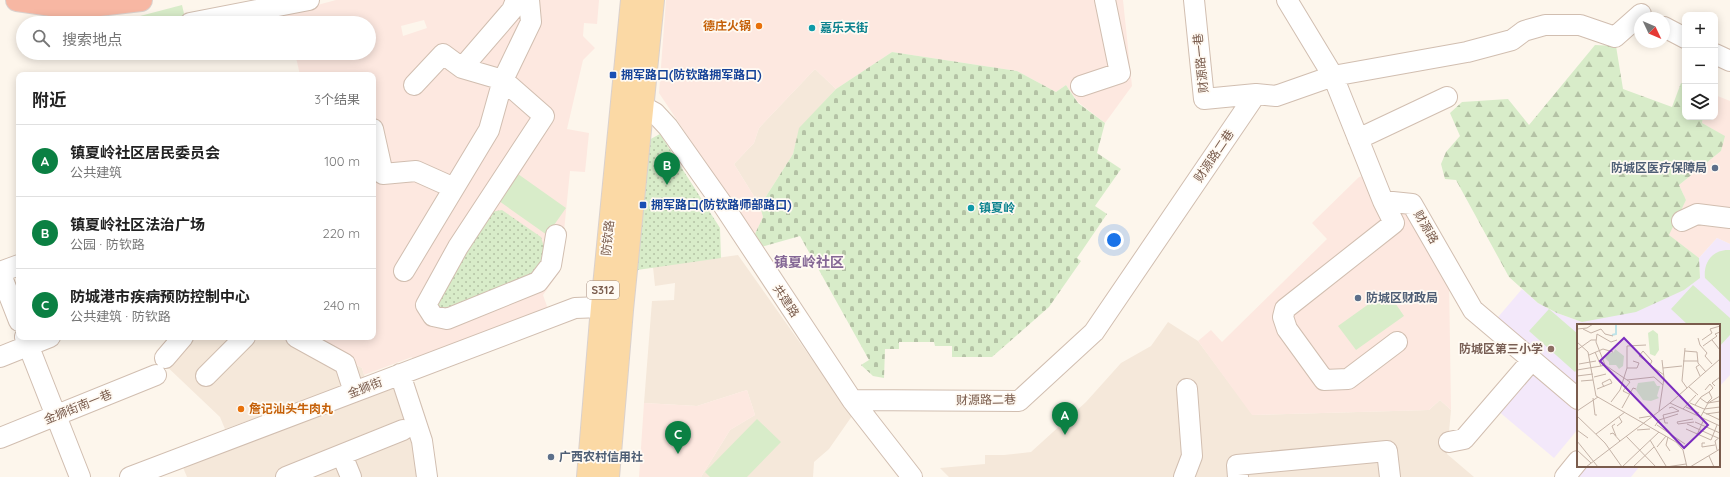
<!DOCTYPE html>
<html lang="zh">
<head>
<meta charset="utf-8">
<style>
  body { margin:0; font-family:Quicksand,"Noto Sans SC",sans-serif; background:#f2f2f2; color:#222 }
  .controls { position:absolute; right:12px; top:12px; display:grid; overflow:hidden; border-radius:8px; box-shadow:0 2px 10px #0003 }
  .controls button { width:36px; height:36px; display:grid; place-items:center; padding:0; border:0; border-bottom:1px solid #e0e0e0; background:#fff; color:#222; font:20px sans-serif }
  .compass { position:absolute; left:1634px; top:12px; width:36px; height:36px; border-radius:50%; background:#fff; box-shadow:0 2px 10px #0003; rotate:134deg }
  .you { position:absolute; left:1114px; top:240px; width:14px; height:14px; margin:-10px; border:3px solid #fff; border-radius:50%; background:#1a73e8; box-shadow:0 0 0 6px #1a73e833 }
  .badge { display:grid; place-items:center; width:26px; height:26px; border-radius:50%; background:#0b8043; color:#fff; font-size:13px; font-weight:700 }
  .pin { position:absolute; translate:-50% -33px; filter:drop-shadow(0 1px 2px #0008) }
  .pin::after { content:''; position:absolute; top:21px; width:14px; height:12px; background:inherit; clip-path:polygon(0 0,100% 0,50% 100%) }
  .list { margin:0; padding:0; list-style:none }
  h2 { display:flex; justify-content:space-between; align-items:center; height:52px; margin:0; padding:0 16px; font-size:17px }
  h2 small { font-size:13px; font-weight:400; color:#767676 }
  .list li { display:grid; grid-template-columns:26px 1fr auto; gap:12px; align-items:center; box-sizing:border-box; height:72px; padding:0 16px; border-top:1px solid #e0e0e0 }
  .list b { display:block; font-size:15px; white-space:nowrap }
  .list p { margin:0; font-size:13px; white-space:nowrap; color:#767676 }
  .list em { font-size:13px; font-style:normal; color:#767676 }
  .icon { flex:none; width:22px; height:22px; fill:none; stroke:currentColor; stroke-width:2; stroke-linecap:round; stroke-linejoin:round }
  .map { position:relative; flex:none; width:1730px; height:477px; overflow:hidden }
  .search { position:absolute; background:#fff; box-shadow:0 2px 10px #0003; left:16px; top:16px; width:360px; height:44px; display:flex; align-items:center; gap:10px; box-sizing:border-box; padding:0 14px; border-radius:22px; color:#767676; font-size:15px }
  .panel { position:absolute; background:#fff; box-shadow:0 2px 10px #0003; left:16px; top:72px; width:360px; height:268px; border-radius:8px }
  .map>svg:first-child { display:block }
  .residential { fill:#f5e8da }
  .commercial { fill:#fde8e0; fill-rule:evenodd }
  .education { fill:#f3e8fa }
  .grass { fill:#d8ecc9 }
  .forest { fill:url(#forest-firs) }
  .cemetery { fill:url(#cemetery-stones) }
  .park { fill:url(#park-dots) }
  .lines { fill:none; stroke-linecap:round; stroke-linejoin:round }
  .minor-casing { stroke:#d1beb0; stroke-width:22 }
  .major-casing { stroke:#dad1cd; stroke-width:24 }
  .highway-casing { stroke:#dad1cd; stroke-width:24 }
  .minor { stroke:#fff; stroke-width:20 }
  .major { stroke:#fbd9a5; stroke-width:22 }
  .highway { stroke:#f7b7a3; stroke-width:22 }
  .food-dot { fill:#e8710a; stroke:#fffaf3; stroke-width:1.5 }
  .culture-dot { fill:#0f9aa8; stroke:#fffaf3; stroke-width:1.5 }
  .transit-dot { fill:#1a4fb4; stroke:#fffaf3; stroke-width:1.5 }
  .service-dot { fill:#5c6f8a; stroke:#fffaf3; stroke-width:1.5 }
  .education-dot { fill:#8d6e63; stroke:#fffaf3; stroke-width:1.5 }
  .labels { text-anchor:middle; stroke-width:3.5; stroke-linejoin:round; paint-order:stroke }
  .shield { fill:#fffaf3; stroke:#a28b7f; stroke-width:1 }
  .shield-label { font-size:11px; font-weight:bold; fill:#7a5c4d }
  .food-label { font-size:12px; font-weight:bold; fill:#c56008; stroke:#fffaf3; text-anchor:end }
  .culture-label { font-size:12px; font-weight:bold; fill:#0d838f; stroke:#fffaf3; text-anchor:start }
  .street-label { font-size:12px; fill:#7a5c4d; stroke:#fffaf3 }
  .transit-label { font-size:12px; font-weight:bold; fill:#164399; stroke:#fffaf3; text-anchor:start }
  .service-label { font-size:12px; font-weight:bold; fill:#4e5e75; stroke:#fffaf3; text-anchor:start }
  .education-label { font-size:12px; font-weight:bold; fill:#785e54; stroke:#fffaf3; text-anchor:end }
  .quarter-label { font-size:14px; font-weight:bold; fill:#846695; stroke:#fffaf3 }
  .inset-river { fill:none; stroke:#bfe3e8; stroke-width:2 }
  .inset-road { fill:none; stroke:#c5b3a7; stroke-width:1 }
  .view { fill:#7b2cbf; fill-opacity:0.15; stroke:#7b2cbf; stroke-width:2 }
  .inset-edge { fill:none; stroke:#7a5c4d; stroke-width:2 }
</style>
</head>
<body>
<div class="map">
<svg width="1730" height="477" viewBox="0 0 1730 477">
  <defs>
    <pattern id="forest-firs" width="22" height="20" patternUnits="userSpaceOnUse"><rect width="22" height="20" fill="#d8ecc9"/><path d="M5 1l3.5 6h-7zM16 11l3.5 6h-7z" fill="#b4c2a5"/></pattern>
    <pattern id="cemetery-stones" width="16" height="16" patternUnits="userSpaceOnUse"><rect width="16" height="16" fill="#d8ecc9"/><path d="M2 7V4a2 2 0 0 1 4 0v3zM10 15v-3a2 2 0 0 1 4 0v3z" fill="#b4c2a5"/></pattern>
    <pattern id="park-dots" width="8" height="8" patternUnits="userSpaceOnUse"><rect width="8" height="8" fill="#d8ecc9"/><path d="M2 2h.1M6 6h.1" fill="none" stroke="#b4c2a5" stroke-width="1.8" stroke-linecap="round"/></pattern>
  </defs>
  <rect width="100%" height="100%" fill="#fdf6ec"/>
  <path class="residential" d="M815 69 836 89 800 128 793 154 760 206 734 164 754 143 759 128Z
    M738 255 852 416 829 449 814 462 813 477H701L730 430 755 415 747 390 697 406 644 403 652 301 674 300 675 283 655 286 653 267Z
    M1168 322 1198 341 1253 415 1429 410 1440 400 1451 410 1447 454 1474 477H949L940 468 985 464V455H1004L1031 452 1086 402 1121 363 1151 346Z
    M179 337H302L362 368 365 378 225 429 220 417 161 361Z
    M396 385 410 419 421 477H187L182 465Z"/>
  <path class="commercial" d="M336 0H599L597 24 584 23 583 36 595 48 583 60 567 129 589 133 585 172 570 171 560 271 543 295 548 309 413 360 412 357 364 375 362 368 302 337H373V75H300L295 53H369V23H287L284 14ZM424 20 427 28 403 36 401 26Z
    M666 0H1123L1132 86 1105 123 1078 102 1066 85 1056 92 1017 71 892 52 836 89 815 69 759 128 754 143 734 164 760 206 763 217 754 236 659 93Z
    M1715 95 1730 101V244L1717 238 1699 258 1668 235 1686 200 1679 185 1721 151 1724 136 1702 123 1703 117H1715Z
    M1368 175 1405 206 1449 278 1451 410 1440 400 1429 410 1252 415 1198 341 1211 330 1222 342 1230 334 1327 239 1312 223 1359 177Z
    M747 390 755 415 730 430 701 477H639L644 403 697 406Z"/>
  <path class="education" d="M1717 238 1730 244V375L1719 387V325H1578V429L1554 458 1497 410 1538 361 1493 323 1522 289 1538 303 1557 313 1582 322 1700 278 1699 258Z
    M1579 466H1640L1631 477H1569Z"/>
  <path class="grass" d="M182 5 185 18 153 23H112V20L140 16Z
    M518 174 566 208 547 235 499 201Z
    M1730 250V302L1705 278C1703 262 1713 249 1730 250Z
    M1693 285 1730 318V335L1719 347V325H1688L1671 309Z
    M1387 291 1404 316 1356 350 1338 326Z
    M1549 309 1578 334V368L1575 372 1529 331Z
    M757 419 781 442 747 477H710L705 472Z"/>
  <path class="forest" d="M1595 45 1616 46 1623 89 1672 107 1681 83 1685 84V117H1703L1702 123 1725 136 1721 151 1679 185 1686 200 1669 235 1699 258 1700 278 1684 290 1636 312 1582 322 1557 313 1538 303 1509 277 1456 180 1445 179 1441 164 1446 152 1460 136 1450 113 1462 102 1508 99 1529 125Z"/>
  <path class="cemetery" d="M892 52 1017 71 1056 92 1066 85 1078 103 1105 123 1097 153 1121 169 1095 206 1107 214 1077 258 1081 261 1049 307 992 357H952V346H935L934 342H899V349H885L884 378 873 376 861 365 869 360 800 236 761 247 754 236 763 217 760 206 793 154 799 128 836 89Z"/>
  <path class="park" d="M660 134 720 228 721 258 637 270 645 142Z
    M502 210 541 237 546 254 539 270 527 280 445 312 438 309 437 302 477 224 491 212Z"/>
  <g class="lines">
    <defs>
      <path id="minor" d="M1194 0 1204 99 1256 94
        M1287 0 1333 76 1383 201 1412 204 1473 310 1578 399
        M190 23 309 0
        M1664 27 1685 38
        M1715 54 1730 61
        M462 68 512 10 516 0
        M414 85 443 54 462 68 503 80 544 116 458 247 426 305 433 316 447 319 538 282 551 265 556 235
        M1081 86 1120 73 1105 0
        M628 105 642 106 655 113 668 127 723 205 852 400 912 477
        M373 129 383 174 416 171 454 188
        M1358 139 1447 97
        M1383 201 1394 223 1285 309 1283 317 1287 329 1324 380 1348 379 1397 342
        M1682 221 1697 214 1730 218
        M19 265 0 272 19 321
        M404 271 489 130 503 80 531 22 529 0
        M25 337 80 477
        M296 337 345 364 354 392
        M0 357 50 337
        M165 358 183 337
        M400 374 422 441 427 477
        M206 376 245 337
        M852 400 1019 401 1094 332 1256 94 1276 96 1333 76 1467 52 1512 40 1524 31 1545 25H1580L1615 37 1641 14
        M0 438 156 375
        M1449 442 1464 439 1532 360
        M342 455 351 477
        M130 477 575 308 602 307
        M286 477 403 430
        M1184 477 1192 456 1187 389
        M1238 477 1237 465 1387 451 1390 477
        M1565 477 1578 461"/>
      <path id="major" d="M588 477 602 307 632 0
        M608 477 622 310 653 0"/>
      <path id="highway" d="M17 0 73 8 141 0"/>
    </defs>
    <use href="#minor" class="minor-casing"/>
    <use href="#major" class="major-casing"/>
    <use href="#highway" class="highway-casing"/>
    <use href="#minor" class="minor"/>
    <use href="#major" class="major"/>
    <use href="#highway" class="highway"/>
  </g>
  <g class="food-dot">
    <circle cx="759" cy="26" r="4"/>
    <circle cx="241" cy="409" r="4"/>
  </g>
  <g class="culture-dot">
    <circle cx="812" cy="28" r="4"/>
    <circle cx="971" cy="208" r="4"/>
  </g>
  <g class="transit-dot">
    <rect x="609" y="71" width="8" height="8" rx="2"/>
    <rect x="639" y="201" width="8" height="8" rx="2"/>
  </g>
  <g class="service-dot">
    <circle cx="1715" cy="168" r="4"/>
    <circle cx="1358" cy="298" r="4"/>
    <circle cx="551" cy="457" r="4"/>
  </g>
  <circle class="education-dot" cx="1551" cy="349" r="4"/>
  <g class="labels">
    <rect class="shield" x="587" y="281" width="32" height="18" rx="3"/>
    <g class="shield-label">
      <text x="603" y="294">S312</text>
    </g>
    <g class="food-label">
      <text x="751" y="30">德庄火锅</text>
      <text x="249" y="413" text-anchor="start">詹记汕头牛肉丸</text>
    </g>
    <g class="culture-label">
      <text x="820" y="32">嘉乐天街</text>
      <text x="979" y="212">镇夏岭</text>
    </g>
    <g class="street-label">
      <text transform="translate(1201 63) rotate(-96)" y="4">财源路一巷</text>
      <text transform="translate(1214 156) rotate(-56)" y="4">财源路二巷</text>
      <text transform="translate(1426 227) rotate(60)" y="4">财源路</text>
      <text transform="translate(608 238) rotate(-84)" y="4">防钦路</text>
      <text transform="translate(786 301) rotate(56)" y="4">共建路</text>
      <text transform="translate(365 388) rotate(-21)" y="4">金狮街</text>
      <text transform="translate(986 400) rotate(-1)" y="4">财源路二巷</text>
      <text transform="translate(78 407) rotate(-22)" y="4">金狮街南一巷</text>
    </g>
    <g class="transit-label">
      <text x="621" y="79">拥军路口(防钦路拥军路口)</text>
      <text x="651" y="209">拥军路口(防钦路师部路口)</text>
    </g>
    <g class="service-label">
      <text x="1707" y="172" text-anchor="end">防城区医疗保障局</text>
      <text x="1366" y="302">防城区财政局</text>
      <text x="559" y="461">广西农村信用社</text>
    </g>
    <g class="education-label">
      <text x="1543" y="353">防城区第三小学</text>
    </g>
    <g class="quarter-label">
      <text x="809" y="267">镇夏岭社区</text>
    </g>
  </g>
  <g transform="translate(1577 324)">
    <rect width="143" height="143" fill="#fdf6ec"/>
    <path d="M76 6 81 10 82 26 78 32 73 30 71 9Z" fill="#d8ecc9"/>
    <path d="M38 25 47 32 46 42 42 45 39 41H32V38L28 34 31 30 37 28Z" fill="#d8ecc9"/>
    <path d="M77 57 80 62H83L80 72 82 74 74 77 66 76 59 66 61 59Z" fill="#d8ecc9"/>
    <path class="inset-river" d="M35 11 39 10V0"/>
    <path class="inset-road" d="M115 0H128M0 5 10 4 16 0M6 5 14 9 24 5 28 10 36 12M121 14 123 21 130 29 128 32 135 40M125 16 135 9 133 5 143 2M135 16 143 26M0 18 11 28 19 72 99 118 106 126 110 143M126 22 140 12 138 10 143 8M108 24 105 57 110 64M0 26 14 16H19M108 27 120 28 121 39 129 48M18 28 24 42 28 41 19 18 20 10 34 18 40 16M12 31 26 25 36 28M106 37H121M2 40 19 37M73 40 62 32 66 27 75 37 73 41 87 51M28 41 50 56 77 53 86 61M122 41 119 43 123 52M50 44H60L62 39 56 37M86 44 105 42M0 46 24 42M0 52 16 50M17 53 29 50M50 56 53 58 46 67 52 70M4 57 16 56M138 62 135 59 143 53M112 63 121 71M20 65 35 59 33 55 25 59 27 63M16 74 18 91H20M123 74 130 79 135 74 132 68 136 64 133 60 128 66M34 78 43 66 50 44V22L69 21M93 79 143 102M113 79 127 85 143 83M131 79 143 77M118 81 124 73 132 68M109 83 122 89M45 84 56 64 59 65M106 85 119 71M0 87 21 73M82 87 87 54 85 36M126 88 143 96M129 90 143 88M0 92 28 119 45 143M62 94 74 92M123 94 131 79 143 72M116 95 100 98 101 100 117 98M118 98 143 109M91 99H88L86 91 102 87 95 83 92 84M38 100 35 102 39 112M110 100 141 114M80 101 108 120M40 102 45 98 42 93M78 102 82 96 101 90M109 105 134 116 140 101M0 106 11 114M60 106 73 105M19 110 48 88M33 110 36 109 43 117M49 112 79 143M91 113 89 121 93 127M73 116 89 142M0 117 21 143M128 119H125V123L138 121M80 123 89 112M107 125 119 113 127 95M0 126 14 139M140 126 138 117 143 113M132 132 137 143M9 143 93 79 143 35M45 143 82 108M56 143 77 123M89 143 109 140M113 143 143 125"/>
    <path class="view" d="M47 14 131 101 107 124 23 37Z"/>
    <rect width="143" height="143" class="inset-edge"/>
  </g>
</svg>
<div class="controls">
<button>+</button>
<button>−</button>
<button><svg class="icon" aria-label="layers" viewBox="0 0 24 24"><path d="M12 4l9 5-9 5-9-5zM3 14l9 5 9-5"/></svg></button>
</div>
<svg class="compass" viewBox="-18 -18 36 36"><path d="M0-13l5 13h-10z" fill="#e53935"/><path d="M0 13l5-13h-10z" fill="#767676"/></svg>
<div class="you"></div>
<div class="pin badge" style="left:1065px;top:435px">A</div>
<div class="pin badge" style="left:667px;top:185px">B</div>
<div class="pin badge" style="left:678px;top:454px">C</div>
<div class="search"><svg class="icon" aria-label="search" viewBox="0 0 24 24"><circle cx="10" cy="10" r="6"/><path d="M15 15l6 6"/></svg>搜索地点</div>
<section class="panel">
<h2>附近<small>3个结果</small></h2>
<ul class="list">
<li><span class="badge">A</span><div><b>镇夏岭社区居民委员会</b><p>公共建筑</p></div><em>100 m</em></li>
<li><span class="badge">B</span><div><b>镇夏岭社区法治广场</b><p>公园 · 防钦路</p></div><em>220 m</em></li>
<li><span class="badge">C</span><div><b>防城港市疾病预防控制中心</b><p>公共建筑 · 防钦路</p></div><em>240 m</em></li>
</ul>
</section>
</div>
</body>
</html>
